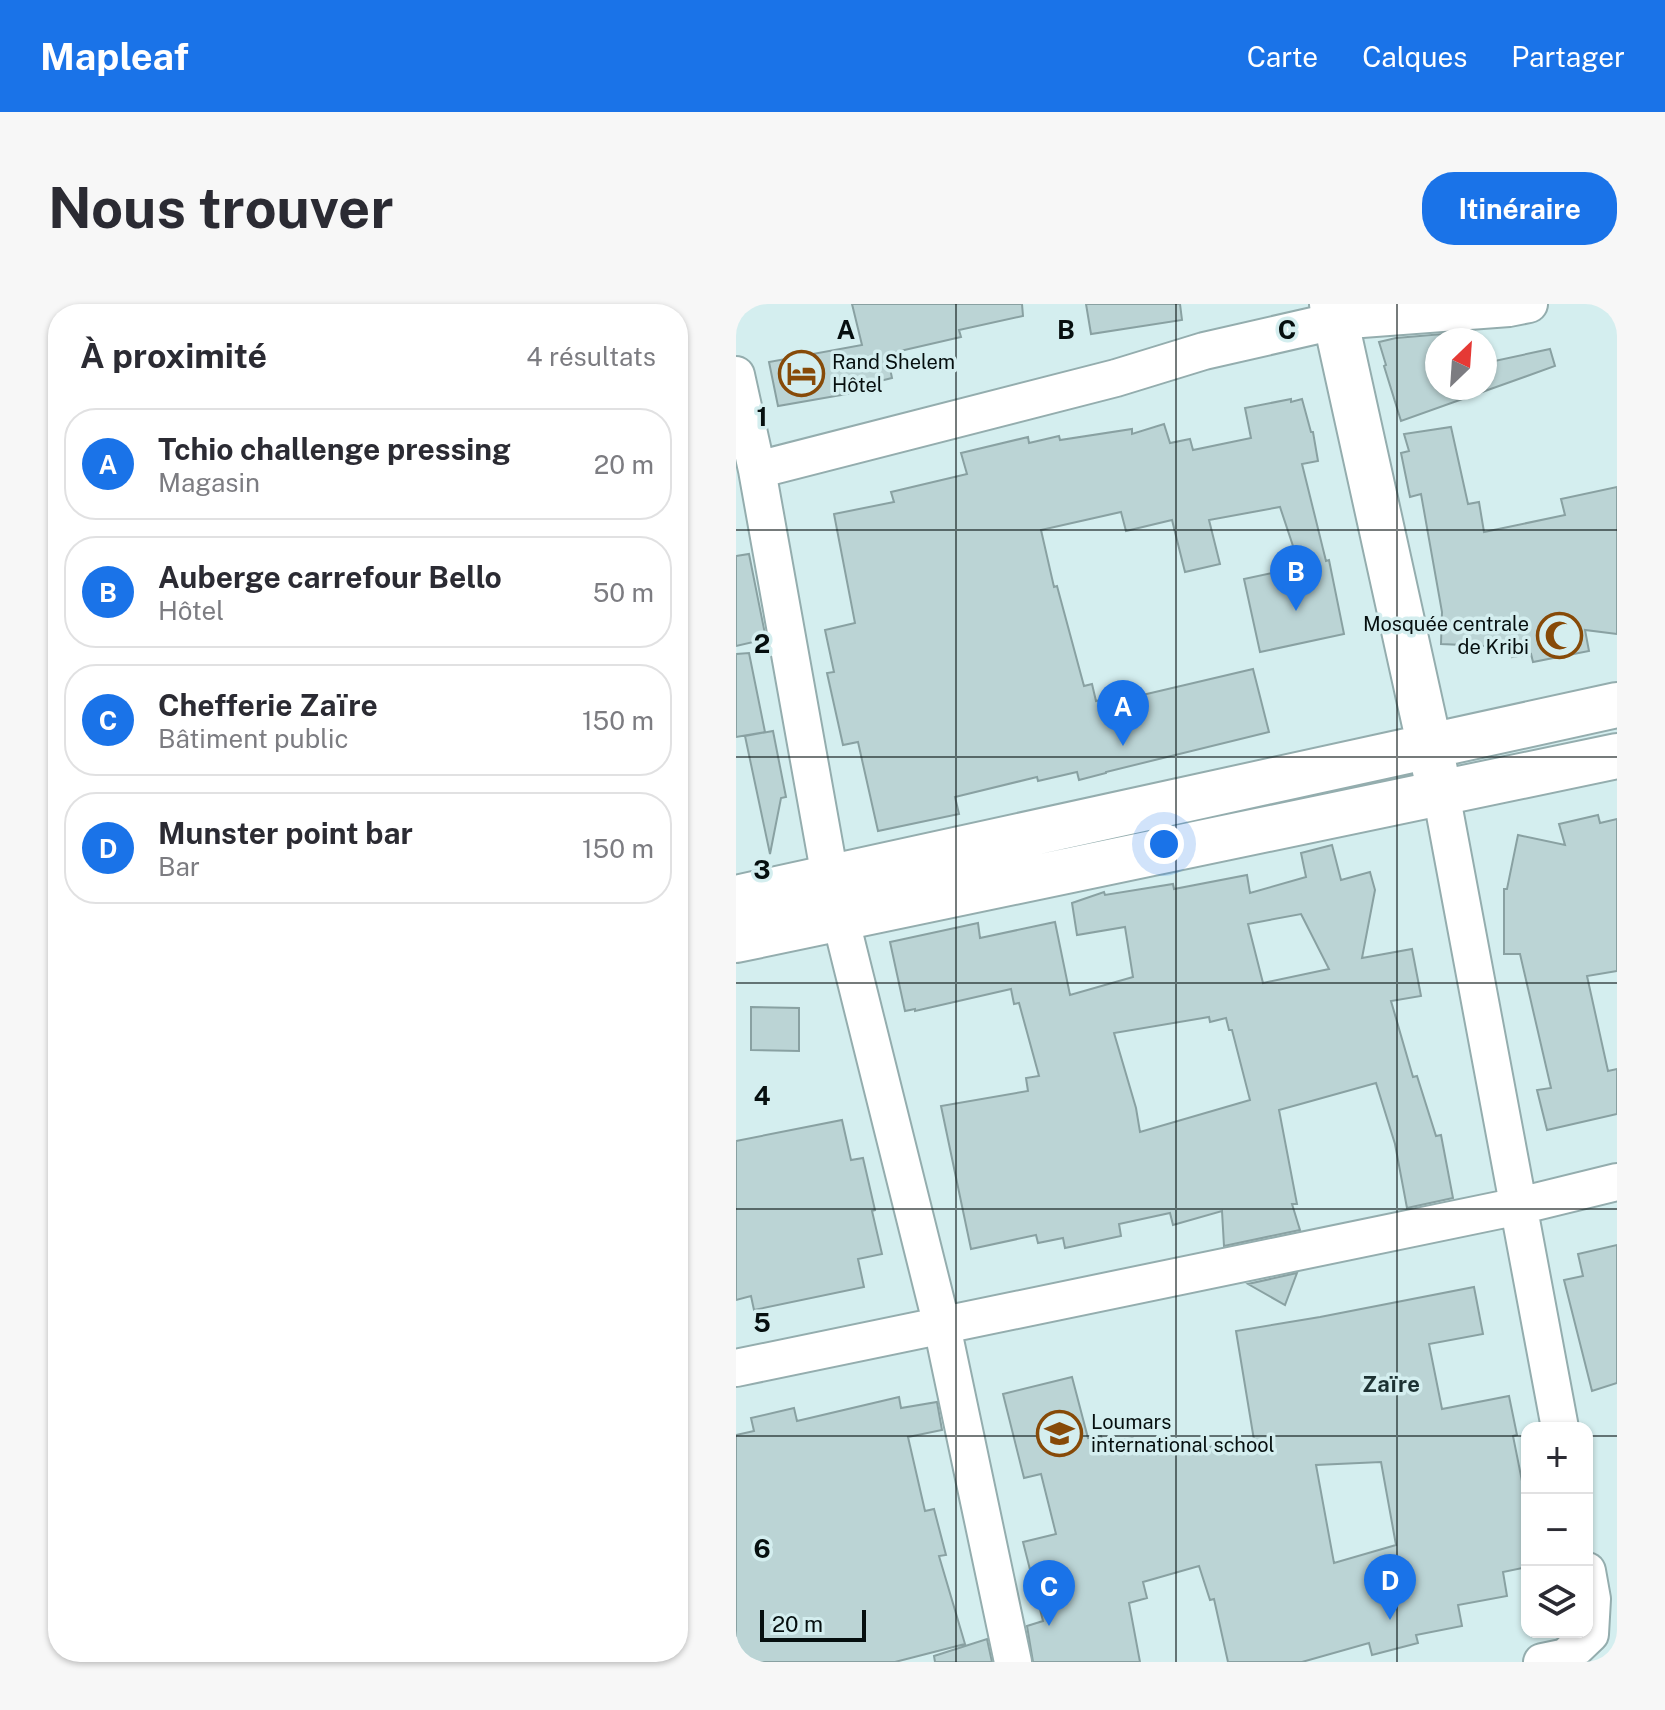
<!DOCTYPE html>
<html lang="fr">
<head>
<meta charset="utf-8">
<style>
  body { margin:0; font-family:"Public Sans",sans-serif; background:#f7f7f7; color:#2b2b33 }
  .controls { position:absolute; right:24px; bottom:24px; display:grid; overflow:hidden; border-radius:16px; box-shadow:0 2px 6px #0004 }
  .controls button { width:72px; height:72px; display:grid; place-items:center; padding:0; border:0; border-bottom:2px solid #e1e1e2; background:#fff; color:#2b2b33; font:40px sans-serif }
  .compass { position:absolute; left:689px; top:24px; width:72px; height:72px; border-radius:50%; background:#fff; box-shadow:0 2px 6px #0004; rotate:25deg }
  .scale { position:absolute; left:24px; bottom:20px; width:106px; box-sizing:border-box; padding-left:8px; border:4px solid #060f0f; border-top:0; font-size:22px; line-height:28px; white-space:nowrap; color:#060f0f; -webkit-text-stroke:6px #d4eeef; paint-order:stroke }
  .you { position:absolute; left:428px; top:540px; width:28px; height:28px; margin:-20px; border:6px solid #fff; border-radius:50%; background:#1a73e8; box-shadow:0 0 0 12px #1a73e833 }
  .badge { display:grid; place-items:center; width:52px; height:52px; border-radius:50%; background:#1a73e8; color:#fff; font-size:26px; font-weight:700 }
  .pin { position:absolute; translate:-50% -66px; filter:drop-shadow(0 2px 4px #0008) }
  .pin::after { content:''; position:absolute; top:42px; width:28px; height:24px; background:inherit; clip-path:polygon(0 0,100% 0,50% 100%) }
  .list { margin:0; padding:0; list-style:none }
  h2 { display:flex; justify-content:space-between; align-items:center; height:104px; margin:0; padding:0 32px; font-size:34px }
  h2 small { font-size:26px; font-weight:400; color:#7c7c81 }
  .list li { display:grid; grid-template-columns:52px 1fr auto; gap:24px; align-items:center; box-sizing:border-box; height:112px; margin:0 16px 16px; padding:0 16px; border:2px solid #e1e1e2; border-radius:32px }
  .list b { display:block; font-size:30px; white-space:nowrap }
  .list p { margin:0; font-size:26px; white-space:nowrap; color:#7c7c81 }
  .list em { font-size:26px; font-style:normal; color:#7c7c81 }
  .icon { flex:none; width:44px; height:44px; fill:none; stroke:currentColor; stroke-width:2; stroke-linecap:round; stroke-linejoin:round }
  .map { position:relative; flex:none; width:881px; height:1358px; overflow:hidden; border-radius:32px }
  header { display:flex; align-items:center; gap:48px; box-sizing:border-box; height:112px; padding:0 40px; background:#1a73e8; color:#fff }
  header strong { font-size:38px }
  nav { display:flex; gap:44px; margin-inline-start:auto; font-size:28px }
  .intro { display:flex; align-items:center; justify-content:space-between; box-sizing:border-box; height:192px; padding:0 48px }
  h1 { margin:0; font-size:56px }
  .button { padding:20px 36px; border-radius:32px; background:#1a73e8; color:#fff; font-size:28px; font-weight:700 }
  main { display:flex; gap:48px; padding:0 48px }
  aside { flex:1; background:#fff; border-radius:32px; box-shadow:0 2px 6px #0004 }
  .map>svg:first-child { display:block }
  .building { fill:#bbd4d5; stroke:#89a1a2; stroke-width:2; fill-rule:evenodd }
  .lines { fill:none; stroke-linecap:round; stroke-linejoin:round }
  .street-casing { stroke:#94adae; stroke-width:40 }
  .primary-casing { stroke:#94adae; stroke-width:48 }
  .street { stroke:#fff; stroke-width:36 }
  .primary { stroke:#fff; stroke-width:44 }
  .grid { fill:none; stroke:#060f0f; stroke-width:2; stroke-opacity:0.55 }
  .labels { text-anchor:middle; stroke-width:7; stroke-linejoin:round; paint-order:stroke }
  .poi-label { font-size:20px; fill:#060f0f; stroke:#d4eeef; text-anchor:start }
  .neighbourhood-label { font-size:22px; font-weight:bold; fill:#1c3132; stroke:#d4eeef }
  .grid-label { font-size:26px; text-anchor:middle; font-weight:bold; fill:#060f0f; stroke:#d4eeef; stroke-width:7; stroke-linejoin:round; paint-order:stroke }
</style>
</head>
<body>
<header>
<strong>Mapleaf</strong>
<nav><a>Carte</a><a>Calques</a><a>Partager</a></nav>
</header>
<div class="intro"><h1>Nous trouver</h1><a class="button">Itinéraire</a></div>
<main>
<aside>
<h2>À proximité<small>4 résultats</small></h2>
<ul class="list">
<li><span class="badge">A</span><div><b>Tchio challenge pressing</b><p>Magasin</p></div><em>20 m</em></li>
<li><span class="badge">B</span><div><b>Auberge carrefour Bello</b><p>Hôtel</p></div><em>50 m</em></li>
<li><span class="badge">C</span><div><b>Chefferie Zaïre</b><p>Bâtiment public</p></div><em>150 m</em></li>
<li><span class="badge">D</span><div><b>Munster point bar</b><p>Bar</p></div><em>150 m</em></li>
</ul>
</aside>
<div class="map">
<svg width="881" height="1358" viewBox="0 0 881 1358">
  <rect width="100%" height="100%" fill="#d4eeef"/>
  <path class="building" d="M116 0H286L287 12 223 26 225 33 151 50 156 74 116 84 117 89 42 102 33 58 126 41Z
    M350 0H444L446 16 355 30Z
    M707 30 708 36H701V84H749V59L814 45 819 62 665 117 648 62 650 61 643 38 660 34Z
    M555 95V98L566 95 575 128H577L582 157 566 160 590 257 593 256 608 330 524 348 508 275 564 263 544 203 473 216 484 260 449 268 436 216 390 227 385 208 305 226 318 283 321 282 348 382 356 380 360 397 398 389V393L517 365 533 428 370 468V469L343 476 341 468 302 477 301 473 219 493 223 510 142 527 122 438 107 441 91 369 98 368 89 326 119 319 98 210 158 198 155 188 231 170 225 149 292 133 293 139 323 132 324 136 396 125V130L428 120 434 139 454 135 457 146 515 134 509 104Z
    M715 123 732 200 743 198 748 228 829 211 825 195 881 183V330L849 326 853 347 797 358 795 350 776 353 774 343 705 340 706 308 685 190 674 193 665 149 673 147 668 130Z
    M13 250 30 335 0 342V252Z
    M13 349 29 428 0 433V350Z
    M37 427 50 493 45 494 34 550 9 432Z
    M862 511 864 519 881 515V667L851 672 872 767 881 765V810L811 826 801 786 815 784 784 650H768V585H771L782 531 829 541 823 520Z
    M596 541 605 576 634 568 639 586 626 654 676 645 685 692 655 697 677 773 681 772 700 832 705 831 717 894 671 904 659 840 640 779 543 806 561 900H556L564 926 488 942 486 907 437 921 434 909 383 920 385 932 329 944 327 934 302 939 300 931 235 945 205 802 292 787 290 774 303 772 283 699 278 700 275 685 179 707V705L169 707 154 638 242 619 244 634 319 618 334 691 397 673 389 623 341 631 336 599 368 588 369 591 437 580 438 585 511 571 514 589 570 573 565 549ZM565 610 593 665 527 679 512 620ZM473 713 474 718 490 714 493 726H496L514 796 404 828 400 804 378 729Z
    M15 703 63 704V747L15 746Z
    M106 816 115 856 127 854 139 906 136 907 146 950 122 955 128 983 18 1006 15 992 0 996V837Z
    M881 941V1079L856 1087 828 976 847 972 842 950Z
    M561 969 549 1001 512 980Z
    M738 983 747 1030 693 1040 706 1105 773 1092 781 1131 777 1132 791 1202V1263L767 1268 771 1292 722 1301 726 1322 680 1331 682 1339 636 1351 633 1339 566 1358H492L478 1295 474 1296 463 1262 407 1278 411 1294 393 1299 404 1358H297L291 1322 307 1317 287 1238 320 1230 305 1170 288 1174 267 1090 336 1073 352 1134 365 1132 368 1140 397 1134 400 1150 465 1137 466 1144 518 1136 500 1027 584 1013ZM645 1158 660 1241 598 1259 580 1161Z
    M163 1093 165 1104 201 1098 206 1126 172 1133 189 1207 198 1205 210 1251 203 1252 229 1340 159 1358H0V1131L18 1127 15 1114 58 1104 61 1117Z
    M251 1335 256 1358H199L198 1352Z"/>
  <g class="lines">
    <defs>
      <path id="street" d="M0 71 21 166 94 573 206 1022 277 1358
        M21 166 380 74 468 47 599 17 773 4 793 0
        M705 489 824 1124
        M0 1064 783 902 881 878
        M806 1358 830 1353 854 1330 856 1295 851 1267"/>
      <path id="primary" d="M596 0 700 471
        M0 594 881 401
        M0 636 881 452"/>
    </defs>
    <use href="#street" class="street-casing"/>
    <use href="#primary" class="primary-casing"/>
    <use href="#street" class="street"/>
    <use href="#primary" class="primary"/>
  </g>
  <path class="grid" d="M220 0V1358M440 0V1358M661 0V1358M0 226H881M0 453H881M0 679H881M0 905H881M0 1132H791M851 1132H881"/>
  <defs>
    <symbol id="hotel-ring" viewBox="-11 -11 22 22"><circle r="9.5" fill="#d4eeef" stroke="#874a08" stroke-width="1.5"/><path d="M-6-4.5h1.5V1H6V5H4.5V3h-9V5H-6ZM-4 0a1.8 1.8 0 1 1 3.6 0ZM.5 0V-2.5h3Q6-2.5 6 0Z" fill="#874a08"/></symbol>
    <symbol id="mosque-ring" viewBox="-11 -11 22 22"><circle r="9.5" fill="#d4eeef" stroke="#874a08" stroke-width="1.5"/><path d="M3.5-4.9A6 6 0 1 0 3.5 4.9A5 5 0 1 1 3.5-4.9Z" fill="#874a08"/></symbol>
    <symbol id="school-ring" viewBox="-11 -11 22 22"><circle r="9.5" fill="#d4eeef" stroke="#874a08" stroke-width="1.5"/><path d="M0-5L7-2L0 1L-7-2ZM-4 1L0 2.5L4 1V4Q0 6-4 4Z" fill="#874a08"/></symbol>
  </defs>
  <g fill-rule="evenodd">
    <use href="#hotel-ring" x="40" y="44" width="51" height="51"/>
    <use href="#mosque-ring" x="798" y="306" width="51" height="51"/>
    <use href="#school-ring" x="298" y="1104" width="51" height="51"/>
  </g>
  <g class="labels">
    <g class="poi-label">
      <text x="96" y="65">Rand Shelem<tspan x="96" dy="23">Hôtel</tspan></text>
      <text x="793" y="327" text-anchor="end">Mosquée centrale<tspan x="793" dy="23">de Kribi</tspan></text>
      <text x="355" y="1125">Loumars<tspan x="355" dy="23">international school</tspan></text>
    </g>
    <g class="neighbourhood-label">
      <text x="655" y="1088">Zaïre</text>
    </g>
  </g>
  <g class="grid-label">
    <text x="110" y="35">A</text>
    <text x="330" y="35">B</text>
    <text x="551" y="35">C</text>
    <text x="26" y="122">1</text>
    <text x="26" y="349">2</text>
    <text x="26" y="575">3</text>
    <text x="26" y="801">4</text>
    <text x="26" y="1028">5</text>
    <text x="26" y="1254">6</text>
  </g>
</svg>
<div class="controls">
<button>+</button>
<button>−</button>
<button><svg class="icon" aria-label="layers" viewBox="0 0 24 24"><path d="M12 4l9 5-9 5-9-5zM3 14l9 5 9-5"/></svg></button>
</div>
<svg class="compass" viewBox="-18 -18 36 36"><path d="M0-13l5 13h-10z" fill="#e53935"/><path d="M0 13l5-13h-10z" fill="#7c7c81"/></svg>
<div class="scale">20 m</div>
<div class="you"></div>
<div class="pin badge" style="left:387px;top:442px">A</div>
<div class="pin badge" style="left:560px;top:307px">B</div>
<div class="pin badge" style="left:313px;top:1322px">C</div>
<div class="pin badge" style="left:654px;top:1316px">D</div>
</div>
</main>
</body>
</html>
